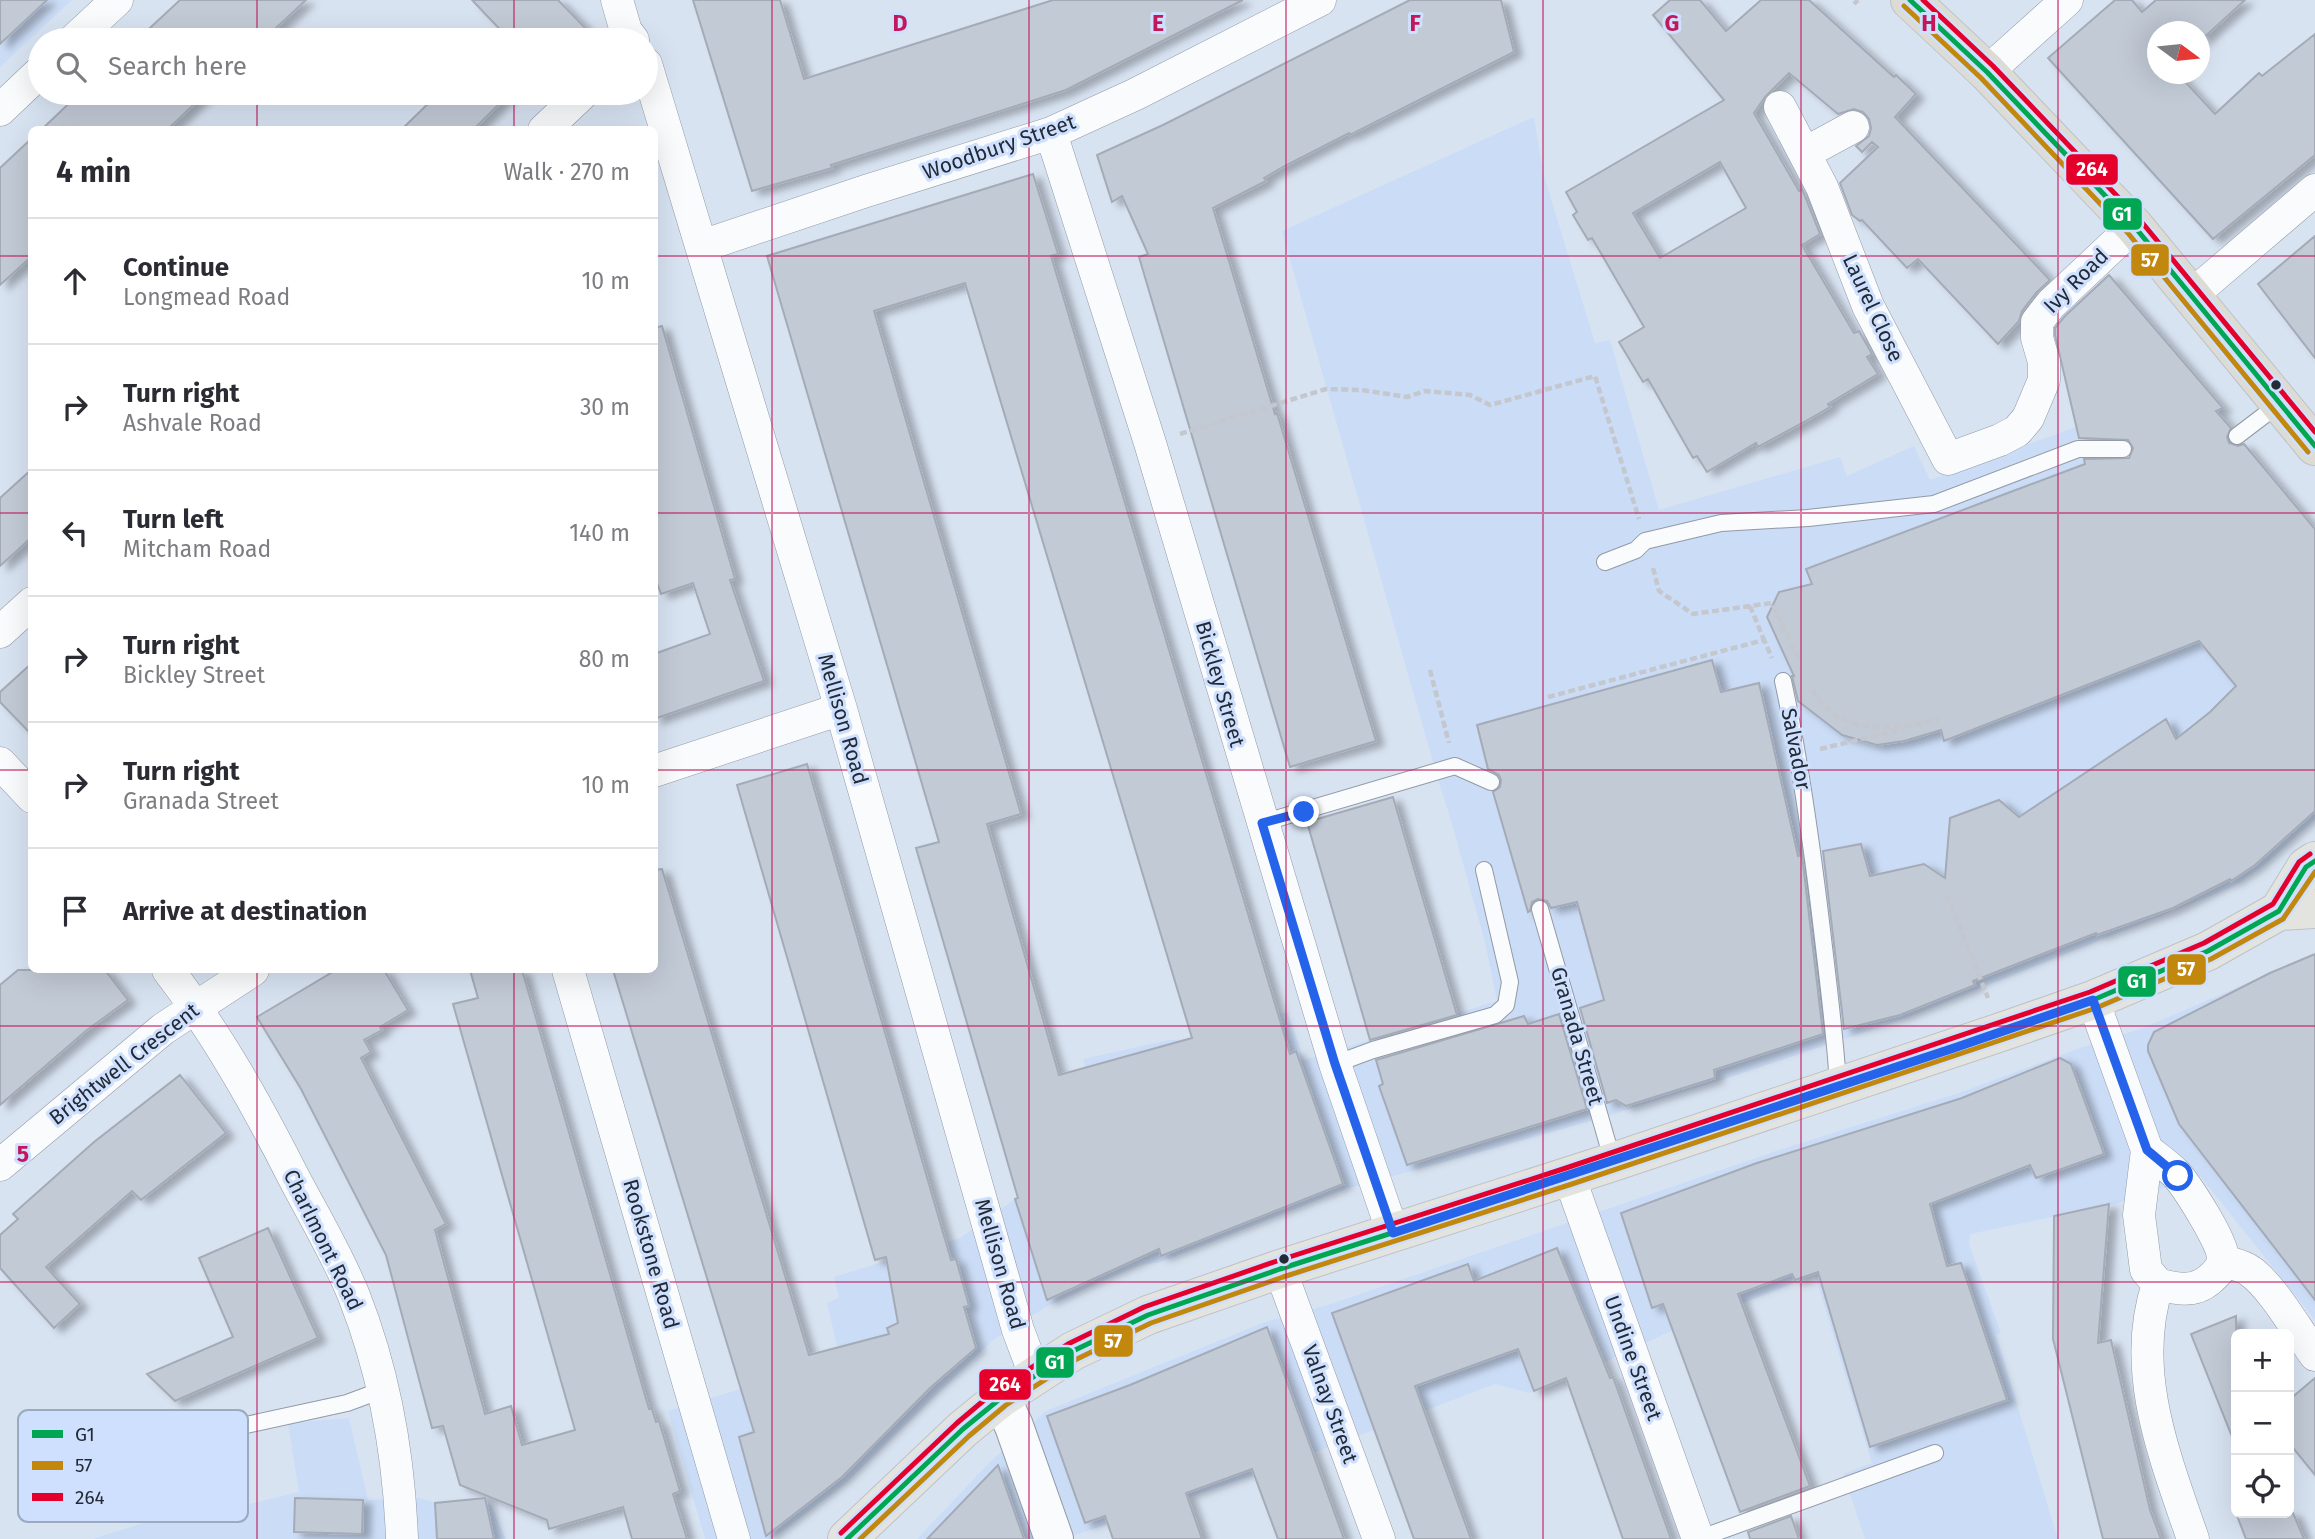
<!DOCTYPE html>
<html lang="en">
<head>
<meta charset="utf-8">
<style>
  body { margin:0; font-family:"Fira Sans",sans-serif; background:#f7f7f7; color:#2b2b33 }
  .controls { position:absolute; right:21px; bottom:21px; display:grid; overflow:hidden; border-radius:10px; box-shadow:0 7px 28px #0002 }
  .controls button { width:63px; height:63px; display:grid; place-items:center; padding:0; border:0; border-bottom:2px solid #e1e1e2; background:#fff; color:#2b2b33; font:35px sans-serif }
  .compass { position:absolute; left:2147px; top:21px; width:63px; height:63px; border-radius:50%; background:#fff; box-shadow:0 7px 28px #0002; rotate:105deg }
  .stop { position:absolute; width:21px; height:21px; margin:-16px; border:5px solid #2563eb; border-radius:50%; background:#fff }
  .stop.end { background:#2563eb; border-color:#fff; box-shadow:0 2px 7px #0008 }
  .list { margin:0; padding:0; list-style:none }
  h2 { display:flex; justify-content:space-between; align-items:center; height:91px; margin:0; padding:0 28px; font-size:30px }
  h2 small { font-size:23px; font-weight:400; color:#7c7c81 }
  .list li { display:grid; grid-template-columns:46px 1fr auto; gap:21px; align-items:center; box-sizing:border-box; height:126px; padding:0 28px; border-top:2px solid #e1e1e2 }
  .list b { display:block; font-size:26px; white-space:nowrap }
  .list p { margin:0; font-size:23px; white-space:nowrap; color:#7c7c81 }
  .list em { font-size:23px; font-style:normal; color:#7c7c81 }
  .icon { flex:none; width:38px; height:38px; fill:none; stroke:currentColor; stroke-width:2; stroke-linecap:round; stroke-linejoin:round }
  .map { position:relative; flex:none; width:2315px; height:1539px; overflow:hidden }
  .search { position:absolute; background:#fff; box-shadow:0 7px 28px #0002; left:28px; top:28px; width:630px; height:77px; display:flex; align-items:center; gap:18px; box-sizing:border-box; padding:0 24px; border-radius:38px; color:#7c7c81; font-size:26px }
  .panel { position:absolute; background:#fff; box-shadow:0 7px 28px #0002; left:28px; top:126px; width:630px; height:847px; border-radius:10px }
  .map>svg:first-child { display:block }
  .built { fill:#cbdcf6 }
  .building { fill:#c2cad6; stroke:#a4abb7; stroke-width:2; fill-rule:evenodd; filter:url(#shadow) }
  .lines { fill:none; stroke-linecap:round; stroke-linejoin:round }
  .service-casing { stroke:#929aa6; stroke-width:18 }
  .minor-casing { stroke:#929aa6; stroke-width:33 }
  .tertiary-casing { stroke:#929aa6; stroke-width:40 }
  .primary-casing { stroke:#bdc2ca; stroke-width:40 }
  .trunk-casing { stroke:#bdc2ca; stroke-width:40 }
  .path { stroke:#c4c7cd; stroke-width:4.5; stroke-dasharray:7 3.5; stroke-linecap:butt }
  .service { stroke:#f9fbfd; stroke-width:16 }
  .minor { stroke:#f9fbfd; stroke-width:32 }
  .tertiary { stroke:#f9fbfd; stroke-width:38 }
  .primary { stroke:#e3e4df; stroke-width:38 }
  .trunk { stroke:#dcdcd5; stroke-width:38 }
  .bus-1-casing { stroke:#cee0fd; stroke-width:10 }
  .bus-2-casing { stroke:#cee0fd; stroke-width:10 }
  .bus-3-casing { stroke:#cee0fd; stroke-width:10 }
  .bus-1 { stroke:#00a651; stroke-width:5 }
  .bus-2 { stroke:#c2870d; stroke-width:5 }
  .bus-3 { stroke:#e4002b; stroke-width:5 }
  .route { stroke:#2563eb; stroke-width:9 }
  .grid { fill:none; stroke:#c2185b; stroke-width:2; stroke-opacity:0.55 }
  .bus-dot { fill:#232a35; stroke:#cee0fd; stroke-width:2.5 }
  .labels { text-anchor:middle; stroke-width:6; stroke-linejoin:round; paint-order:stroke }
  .street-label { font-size:21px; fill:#232a35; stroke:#cee0fd }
  .key { fill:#cee0fd; stroke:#9ba9c1; stroke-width:2 }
  .key-label { font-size:19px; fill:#232a35 }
  .grid-label { font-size:23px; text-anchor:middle; font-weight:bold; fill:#c2185b; stroke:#cee0fd; stroke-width:6; stroke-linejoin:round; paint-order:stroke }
  .line-badge { stroke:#cee0fd; stroke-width:2.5 }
  .badge-label { font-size:19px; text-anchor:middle; font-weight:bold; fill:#fff }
</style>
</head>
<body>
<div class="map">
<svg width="2315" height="1539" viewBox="0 0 2315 1539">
  <defs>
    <filter id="shadow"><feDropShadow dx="8" dy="4.5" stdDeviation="3.5" flood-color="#0004"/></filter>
  </defs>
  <rect width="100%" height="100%" fill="#d8e3f2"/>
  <path class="built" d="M0 0H72L0 67Z
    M1534 117 1544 176 1595 343 1610 340 1659 510 1840 457 1847 476 1914 446 1930 480 2076 427 2052 324 2109 275 2224 410 2219 414 2315 529V819L2267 863 2233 887 1901 1020 1725 1079 1588 1122 1346 1189 1161 1262 1141 1265 1098 1283 1046 1307 993 1340 844 1485 772 1539H705L668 1411 840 1359 827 1303 839 1298 834 1277 960 1238 1015 1199 1114 1167 1083 1059 1169 1040 1195 1039 1287 1012 1304 1060 1497 1001 1485 942 1450 817 1439 783 1282 231Z
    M2315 954V1320L2200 1176 2119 1203 1970 1234 1969 1244 2001 1333 1996 1335 2058 1539H1865L1843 1474 1872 1463 1815 1275 1673 1330 1603 1363 1529 1393 1495 1384 1255 1475 1063 1539H917L992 1460 1046 1411 1265 1322 1328 1305 1776 1151 1959 1093 2080 1048 2143 1028Z
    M349 1418 368 1500 420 1498 436 1503 488 1498 506 1539H93L165 1516 181 1520 299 1492 288 1423Z"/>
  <path class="building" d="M0 0H47L0 44Z
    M180 0H306L263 40H137Z
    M472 0H558L597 40H510Z
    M693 0H780L804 79 1053 0H1243L1066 90 831 165 832 168 752 191Z
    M1410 0H1501L1514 52 1350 135 1349 133 1283 167 1264 178 1266 181 1213 208 1275 414 1277 413 1376 741 1290 767 1139 257 1148 254 1122 196 1112 202 1097 155 1163 125Z
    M1670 0H1700L1726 31 1761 0H1809L1894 77 1896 75 1916 94 1895 117 2050 280 2036 293 2022 311 2019 321 1998 344 1918 259 1907 268 1862 220 1860 221 1852 215 1840 183 1878 147 1872 142 1862 152 1856 146 1869 136 1871 128 1869 119 1863 112 1854 109 1838 114 1789 73 1765 97 1754 113 1799 191 1802 189 1820 234 1802 245 1854 333 1859 331 1872 354 1867 357 1878 374 1828 404 1830 407 1806 421 1758 447 1756 443 1707 472 1697 456 1693 458 1648 379 1643 382 1619 342 1644 327 1592 238 1588 240 1573 215 1577 212 1566 192 1724 100 1653 15ZM1720 162 1746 208 1660 258 1633 213Z
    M2115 0H2132L2142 12 2156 0H2245L2200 41V32H2158V74H2178L2215 114 2259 73 2262 76 2315 34V155L2213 239 2048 58Z
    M80 93H206L167 130H41Z
    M439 93H510L473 130H401Z
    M32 138V256L0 285V168Z
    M1033 174 1058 254 1051 256 1290 1054 1296 1051 1343 1184 1161 1256 1159 1249 1047 1300 1015 1199 1018 1198 916 848 939 842 767 256ZM965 283 1192 1038 1059 1075 987 824 1021 814 874 311Z
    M2315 236V358L2258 284Z
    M2109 275 2223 408 2216 411 2231 428 2227 437 2229 443 2238 446 2244 444 2315 529V811L2255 865 2231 881 2230 879 2173 908 2097 935 2096 933 1973 981 1975 985 1900 1015 1844 1029 1823 851 1861 844 1870 876 1924 864 1945 878 1950 818 1999 800 2019 817 2166 719 2176 739 2210 712 2236 686 2199 641 1944 741 1941 730 1904 741 1877 745 1842 735 1798 701 1792 676H1794L1767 617 1779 592 1812 584 1806 569 2085 464 2084 459 2129 458 2133 448 2128 440 2079 438 2055 335V328L2065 316Z
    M662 326 735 579 730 580 764 681 654 719V654L710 634 693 583 661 594 654 574V328Z
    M32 469V537L0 566V498Z
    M1712 660 1721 692 1759 683 1798 856 1802 855 1823 1034 1714 1070 1715 1078 1626 1106 1616 1100 1607 1103 1580 1008 1604 1000 1577 902 1551 908 1547 901 1538 899 1532 902 1530 911 1528 912 1493 792 1500 787 1501 780 1499 775 1488 769 1477 725Z
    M32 663V735L0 702V692Z
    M807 764 951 1260 956 1259 969 1306 964 1307 976 1348 931 1387 842 1477 766 1536 739 1437 754 1432 613 970H654V870L662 869 809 1355 889 1334 887 1328 898 1323 886 1257 875 1260 737 785Z
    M1393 797 1457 1015 1370 1040 1307 822Z
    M2315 954V1300L2179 1124 2148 1051V1045L2154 1032 2270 973Z
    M18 970H105L128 1000 87 1030 0 1105V985Z
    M336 970H384L408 1010 380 1027 382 1030 364 1040 371 1052 361 1058 446 1224 435 1230 485 1414 511 1406 522 1445 575 1430 453 1004 478 998 470 970H522L649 1409H652L656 1422 659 1421 680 1491 673 1494 687 1539H632L623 1507 549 1529 547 1520 460 1485 443 1426 432 1428 386 1255 301 1089 257 1017Z
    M1559 1014 1587 1109 1407 1165 1379 1086 1383 1084 1376 1060 1524 1016 1528 1024Z
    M2060 1058 2071 1064 2104 1154 2036 1178 2030 1165 1930 1204 1947 1266 1961 1263 2007 1400 1870 1447 1818 1272 1795 1280 1792 1274 1738 1294 1810 1486 1740 1512 1663 1304 1652 1308 1621 1213 1757 1163 1962 1098Z
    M180 1075 226 1133 141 1200 132 1191 46 1267 80 1304 54 1328 0 1268V1235L18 1219 13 1214 94 1142Z
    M2109 1204 2098 1343 2111 1340 2150 1510 2161 1539H2103L2053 1339 2054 1216Z
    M268 1228 318 1338 175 1401 147 1374 233 1337 199 1258Z
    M1557 1248 1610 1378 1613 1377 1671 1539H1623L1566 1378 1534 1391 1518 1349 1415 1386 1471 1539H1414L1332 1313 1468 1264 1474 1281Z
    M2236 1316V1444H2235L2191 1334Z
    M1267 1327 1344 1539H1278L1252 1469 1186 1493 1202 1539H1113L1105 1516 1085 1523 1047 1416 1130 1385Z
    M2315 1378V1475L2289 1443V1400Z
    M998 1465 1024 1539H927Z
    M295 1498 363 1500 362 1534 294 1532Z
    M485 1498 494 1539H437L435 1503Z
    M2236 1513H2293L2304 1539H2246Z
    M1791 1516 1799 1539H1750L1748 1532Z"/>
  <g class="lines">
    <defs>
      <path id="service" d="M2237 436 2279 404
        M1605 562 1636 550 1645 541 1721 523 1808 518 1934 504 2078 449H2123
        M1783 681C1801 764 1812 846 1822 930 1828 982 1835 1033 1838 1085
        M1262 823 1455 766 1491 782
        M1540 909 1613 1162
        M1335 1064 1373 1050 1495 1015 1506 1005 1510 982 1484 870
        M96 1514 246 1425 347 1403 382 1390
        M1698 1539 1935 1453"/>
      <path id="minor" d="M617 0 626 31 633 40
        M74 40 117 0
        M646 64 841 709 1018 1330 1035 1375
        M1987 72 2067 0
        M1780 107 1822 187 1868 306 1948 459 2000 440 2017 431 2028 418 2044 380V362L2037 338V322L2051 304 2134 226
        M0 110 40 72
        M544 130 583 93
        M1051 133 1150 443 1335 1064 1393 1233
        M1805 153 1853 127
        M702 246 866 191 1051 133 1136 94 1320 0
        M2192 295 2315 190
        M0 632 32 603
        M0 763 32 797
        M654 771 841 709
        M168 970C218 1035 257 1105 294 1178 314 1216 338 1256 354 1296 384 1372 399 1457 402 1539
        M568 970 734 1539
        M2093 1000 2147 1150 2139 1215 2146 1270 2158 1284
        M2147 1150C2157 1158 2167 1165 2176 1174 2187 1186 2224 1244 2223 1258 2223 1268 2216 1274 2209 1280 2194 1293 2175 1289 2158 1284
        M0 1165 163 1029 253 970
        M1569 1176 1698 1539
        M2223 1261C2233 1264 2242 1265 2250 1271 2272 1286 2298 1332 2315 1355
        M1280 1269 1379 1539
        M2158 1284C2129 1370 2165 1457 2193 1539"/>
      <path id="tertiary" d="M1001 1398 1014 1426 1054 1539"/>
      <path id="primary" d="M2279 911 2306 867 2315 861
        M847 1539 963 1429 1001 1398 1073 1351 1148 1315 1280 1269 1613 1162 2004 1031 2093 1000 2208 951 2279 911 2315 909"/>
      <path id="trunk" d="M1910 0 1987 72 2134 226 2315 446"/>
    </defs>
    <use href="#service" class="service-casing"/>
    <use href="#minor" class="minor-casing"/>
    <use href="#tertiary" class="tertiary-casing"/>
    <use href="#primary" class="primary-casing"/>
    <use href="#trunk" class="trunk-casing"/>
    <path class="path" d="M1854 4 1858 0
      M1180 434 1326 389 1362 390 1407 397 1425 391 1470 395 1490 405 1595 376 1639 519
      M1653 568 1659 591 1693 614 1772 603 1799 660
      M1750 606 1764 640
      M1430 670 1449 743
      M1813 690C1835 736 1899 731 1939 719
      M1548 697 1764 640 1772 658
      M1820 749 1903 729
      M1947 895 1988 998"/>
    <use href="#service" class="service"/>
    <use href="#minor" class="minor"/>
    <use href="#tertiary" class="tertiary"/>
    <use href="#primary" class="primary"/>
    <use href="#trunk" class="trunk"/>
    <defs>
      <path id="bus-1" d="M1910 0 1987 72 2134 226 2315 446
        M847 1539 963 1429 1001 1398 1073 1351 1148 1315 1280 1269 1569 1176 2093 1000 2208 951 2279 911 2306 867 2315 861"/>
      <path id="bus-2" d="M1904 6 1981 78 2127 232 2308 452
        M860 1539 969 1436 1006 1405 1077 1359 1151 1323 1283 1277 1572 1184 2096 1008 2211 959 2283 919 2315 872"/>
      <path id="bus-3" d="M1923 0 1993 66 2140 220 2315 432
        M841 1533 957 1423 995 1391 1068 1344 1144 1307 1277 1261 1566 1168 2090 992 2204 943 2273 904 2299 862 2310 854"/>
    </defs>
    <use href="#bus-1" class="bus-1-casing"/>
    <use href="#bus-2" class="bus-2-casing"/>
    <use href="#bus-3" class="bus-3-casing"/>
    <use href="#bus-1" class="bus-1"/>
    <use href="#bus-2" class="bus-2"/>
    <use href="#bus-3" class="bus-3"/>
  </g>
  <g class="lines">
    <path class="route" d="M1304 812 1262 823 1335 1064 1393 1233 1954 1048 2093 1000 2147 1150 2178 1176"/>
  </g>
  <path class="grid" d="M257 0V40M514 0V40M772 0V1539M1029 0V1539M1286 0V1539M1543 0V1539M1801 0V1539M2058 0V1539M257 93V130M514 93V130M0 256H32M654 256H2315M0 513H32M654 513H2315M0 770H32M654 770H2315M257 970V1539M514 970V1539M0 1026H2315M0 1282H2315"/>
  <g class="bus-dot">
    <circle cx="2276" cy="385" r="6"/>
    <circle cx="1284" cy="1259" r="6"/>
  </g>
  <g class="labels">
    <g class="street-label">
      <text transform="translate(999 147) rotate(-19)" y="7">Woodbury Street</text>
      <text transform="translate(2076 281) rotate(-45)" y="7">Ivy Road</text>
      <text transform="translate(1873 308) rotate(65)" y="7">Laurel Close</text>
      <text transform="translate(1220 684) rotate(74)" y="7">Bickley Street</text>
      <text transform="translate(843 719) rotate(74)" y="7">Mellison Road</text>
      <text transform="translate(1796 749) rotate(79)" y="7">Salvador</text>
      <text transform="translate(1577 1036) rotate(74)" y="7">Granada Street</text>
      <text transform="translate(124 1064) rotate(-38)" y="7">Brightwell Crescent</text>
      <text transform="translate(323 1240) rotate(64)" y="7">Charlmont Road</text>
      <text transform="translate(651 1254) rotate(74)" y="7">Rookstone Road</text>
      <text transform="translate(1000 1264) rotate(74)" y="7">Mellison Road</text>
      <text transform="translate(1633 1358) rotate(70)" y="7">Undine Street</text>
      <text transform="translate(1330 1404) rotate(70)" y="7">Valnay Street</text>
    </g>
  </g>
  <rect x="18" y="1410" width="230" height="112" rx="10" class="key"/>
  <rect x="32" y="1430" width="31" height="8" fill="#00a651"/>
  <rect x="32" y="1461" width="31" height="9" fill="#c2870d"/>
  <rect x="32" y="1493" width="31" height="8" fill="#e4002b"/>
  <g class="key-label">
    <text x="75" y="1441">G1</text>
    <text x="75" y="1472">57</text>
    <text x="75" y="1504">264</text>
  </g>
  <g class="grid-label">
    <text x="900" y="31">D</text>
    <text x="1158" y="31">E</text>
    <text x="1415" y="31">F</text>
    <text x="1672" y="31">G</text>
    <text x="1929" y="31">H</text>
    <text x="23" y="1162">5</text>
  </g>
  <g class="line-badge">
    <rect x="2065" y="153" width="54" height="33" rx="7" fill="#e4002b"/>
    <rect x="2102" y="197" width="41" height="34" rx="7" fill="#00a651"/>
    <rect x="2130" y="243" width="40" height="34" rx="7" fill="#c2870d"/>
    <rect x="2166" y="953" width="41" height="33" rx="7" fill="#c2870d"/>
    <rect x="2117" y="965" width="40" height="33" rx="7" fill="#00a651"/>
    <rect x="1093" y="1324" width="41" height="34" rx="7" fill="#c2870d"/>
    <rect x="1035" y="1346" width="40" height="33" rx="7" fill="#00a651"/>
    <rect x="978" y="1368" width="54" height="33" rx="7" fill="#e4002b"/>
  </g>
  <g class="badge-label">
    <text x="2092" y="176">264</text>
    <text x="2122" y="221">G1</text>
    <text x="2150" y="267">57</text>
    <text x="2186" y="976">57</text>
    <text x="2137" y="988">G1</text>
    <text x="1113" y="1348">57</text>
    <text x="1055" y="1369">G1</text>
    <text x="1005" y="1391">264</text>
  </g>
</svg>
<div class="controls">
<button>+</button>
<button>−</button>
<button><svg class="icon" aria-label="locate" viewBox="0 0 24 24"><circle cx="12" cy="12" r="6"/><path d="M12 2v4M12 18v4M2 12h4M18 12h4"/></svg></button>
</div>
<svg class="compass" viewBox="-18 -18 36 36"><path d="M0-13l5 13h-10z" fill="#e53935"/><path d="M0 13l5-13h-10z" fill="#7c7c81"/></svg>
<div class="stop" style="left:2178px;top:1176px"></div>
<div class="stop end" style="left:1304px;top:812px"></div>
<div class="search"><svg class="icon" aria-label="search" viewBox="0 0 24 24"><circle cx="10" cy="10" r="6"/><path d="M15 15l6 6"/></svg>Search here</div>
<section class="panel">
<h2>4 min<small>Walk · 270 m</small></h2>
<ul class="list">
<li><svg class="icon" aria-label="ahead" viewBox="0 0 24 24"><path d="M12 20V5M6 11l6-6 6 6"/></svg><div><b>Continue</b><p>Longmead Road</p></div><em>10 m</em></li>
<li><svg class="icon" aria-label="right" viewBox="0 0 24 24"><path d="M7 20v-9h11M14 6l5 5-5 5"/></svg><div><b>Turn right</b><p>Ashvale Road</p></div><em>30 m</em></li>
<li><svg class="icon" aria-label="left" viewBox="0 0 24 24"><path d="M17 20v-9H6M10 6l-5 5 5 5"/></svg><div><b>Turn left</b><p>Mitcham Road</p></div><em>140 m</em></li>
<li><svg class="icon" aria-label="right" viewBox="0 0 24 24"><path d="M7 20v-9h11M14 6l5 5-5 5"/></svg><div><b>Turn right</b><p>Bickley Street</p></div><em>80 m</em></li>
<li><svg class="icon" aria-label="right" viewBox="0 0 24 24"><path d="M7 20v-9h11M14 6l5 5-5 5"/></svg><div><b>Turn right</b><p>Granada Street</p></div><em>10 m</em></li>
<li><svg class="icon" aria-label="arrive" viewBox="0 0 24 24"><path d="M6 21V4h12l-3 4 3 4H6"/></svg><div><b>Arrive at destination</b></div></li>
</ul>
</section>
</div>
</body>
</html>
